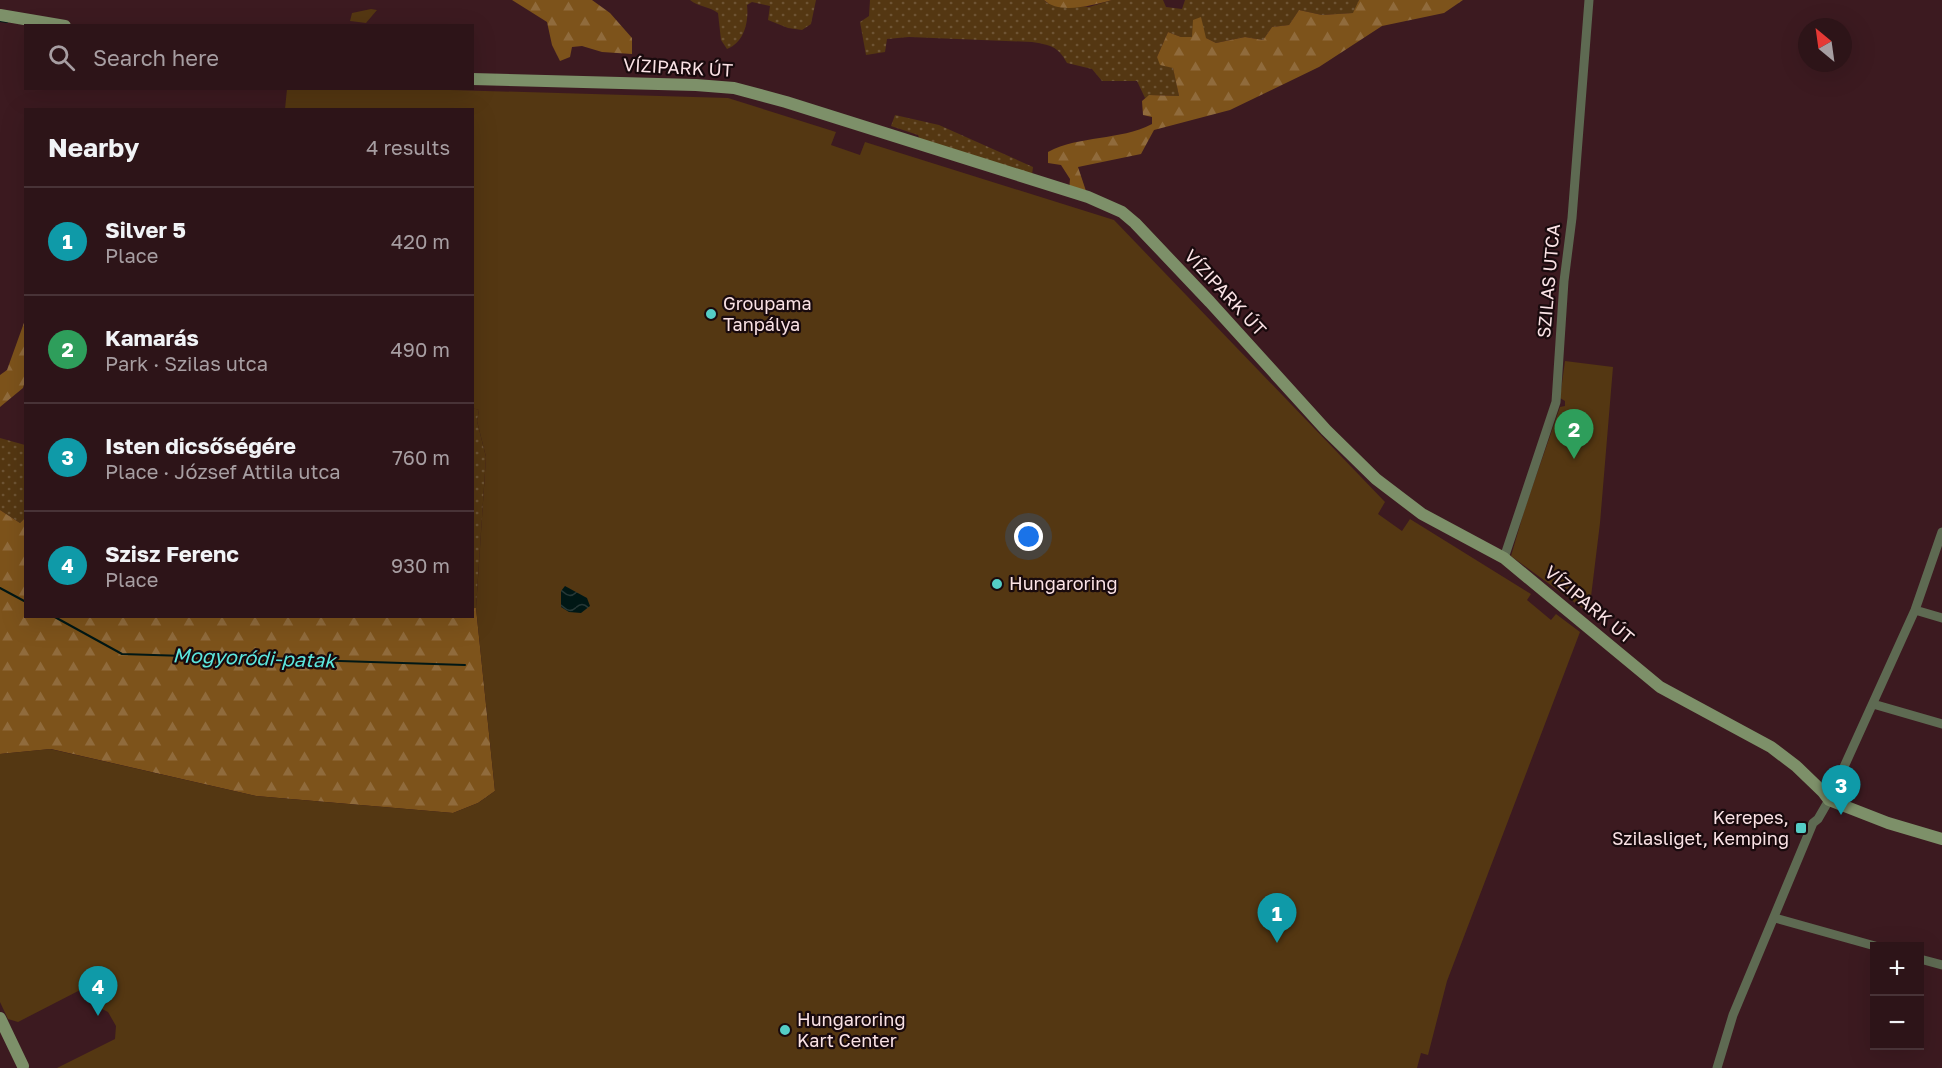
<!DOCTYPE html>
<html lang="en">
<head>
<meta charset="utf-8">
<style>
  body { margin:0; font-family:"Golos Text",sans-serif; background:#351d21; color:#f1f3f6 }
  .controls { position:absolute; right:18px; bottom:18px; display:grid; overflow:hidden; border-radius:0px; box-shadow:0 6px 24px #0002 }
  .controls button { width:54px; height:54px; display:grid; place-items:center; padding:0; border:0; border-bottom:2px solid #483337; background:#2d1418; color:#f1f3f6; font:30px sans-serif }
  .compass { position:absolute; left:1798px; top:18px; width:54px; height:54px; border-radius:50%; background:#2d1418; box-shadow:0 6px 24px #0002; rotate:331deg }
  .you { position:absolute; left:1029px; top:537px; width:21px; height:21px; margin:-15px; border:4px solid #fff; border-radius:50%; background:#1a73e8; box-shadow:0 0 0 9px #1a73e833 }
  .badge { display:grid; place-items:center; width:39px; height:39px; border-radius:50%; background:#2563eb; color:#fff; font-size:20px; font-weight:700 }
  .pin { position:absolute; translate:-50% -50px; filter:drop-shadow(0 2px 3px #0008) }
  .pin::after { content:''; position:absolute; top:32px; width:21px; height:18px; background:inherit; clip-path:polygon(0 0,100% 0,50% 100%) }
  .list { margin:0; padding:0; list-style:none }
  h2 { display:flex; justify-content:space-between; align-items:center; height:78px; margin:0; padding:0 24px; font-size:26px }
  h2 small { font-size:20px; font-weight:400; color:#a79ea2 }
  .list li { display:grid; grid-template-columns:39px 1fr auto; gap:18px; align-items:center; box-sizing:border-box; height:108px; padding:0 24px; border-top:2px solid #483337 }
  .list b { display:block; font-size:22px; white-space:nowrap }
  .list p { margin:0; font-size:20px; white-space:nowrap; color:#a79ea2 }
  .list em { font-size:20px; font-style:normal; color:#a79ea2 }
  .icon { flex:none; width:33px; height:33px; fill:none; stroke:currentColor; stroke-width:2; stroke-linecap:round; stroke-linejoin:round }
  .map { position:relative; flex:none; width:1942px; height:1068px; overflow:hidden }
  .search { position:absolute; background:#2d1418; box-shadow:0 6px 24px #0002; left:24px; top:24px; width:450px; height:66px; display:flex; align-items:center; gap:15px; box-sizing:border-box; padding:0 21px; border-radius:0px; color:#a79ea2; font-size:22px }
  .panel { position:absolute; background:#2d1418; box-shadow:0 6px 24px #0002; left:24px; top:108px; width:450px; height:510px; border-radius:0px }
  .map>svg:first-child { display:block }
  .grass { fill:url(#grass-dots) }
  .forest { fill:url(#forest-firs) }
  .park { fill:#543712 }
  .water { fill:url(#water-waves) }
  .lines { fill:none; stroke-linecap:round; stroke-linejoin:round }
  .stream { stroke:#001715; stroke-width:2 }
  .street { stroke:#5e6a52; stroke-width:9 }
  .secondary { stroke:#7d9069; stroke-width:12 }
  .poi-dot { fill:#54cdc6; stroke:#190a0d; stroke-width:2 }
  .labels { text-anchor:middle; stroke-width:4.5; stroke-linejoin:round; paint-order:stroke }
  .street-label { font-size:18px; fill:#fae2e5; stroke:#190a0d }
  .poi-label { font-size:18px; fill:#fae2e5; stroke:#190a0d; text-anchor:start }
  .water-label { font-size:20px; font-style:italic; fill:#5ce6dd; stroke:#190a0d }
</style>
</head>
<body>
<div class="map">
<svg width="1942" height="1068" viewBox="0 0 1942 1068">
  <defs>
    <pattern id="grass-dots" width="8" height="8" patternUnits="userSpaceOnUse" patternTransform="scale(1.5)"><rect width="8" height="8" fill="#543712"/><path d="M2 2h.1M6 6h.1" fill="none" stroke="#6e5434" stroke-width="1.8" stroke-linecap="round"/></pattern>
    <pattern id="forest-firs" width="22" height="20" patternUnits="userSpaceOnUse" patternTransform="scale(1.5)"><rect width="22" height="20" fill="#7d531b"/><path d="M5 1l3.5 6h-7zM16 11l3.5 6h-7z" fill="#906b3c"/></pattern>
    <pattern id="water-waves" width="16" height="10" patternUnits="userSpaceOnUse" patternTransform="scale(1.5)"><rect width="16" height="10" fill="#001715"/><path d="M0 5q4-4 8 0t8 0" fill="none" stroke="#263837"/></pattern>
  </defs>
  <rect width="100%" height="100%" fill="#3c1a20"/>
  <path class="grass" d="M690 0H816L811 24 802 30 788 28 768 20 770 6 752 2 747 5C749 22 744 43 727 49L721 40 718 13C709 6 698 7 690 0Z
    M870 0H1044L1047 3 1089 7 1112 0H1163L1166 7 1182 9 1185 0H1359L1354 13 1322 15 1299 10 1289 25 1272 27 1263 40 1245 37 1216 43 1206 38 1181 37 1168 32 1157 57 1173 67 1179 96 1150 95 1145 98 1137 81H1102L1092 69 1067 63C1058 46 1050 45 1032 42L909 37 887 39 885 52 866 55 860 22 869 16Z
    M895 115 939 125 1033 167 1032 175 921 142 918 135 891 126Z
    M473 408 479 410 477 421 486 457 476 608H473Z
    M0 438 25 445V518L20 523 0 510Z"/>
  <path class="forest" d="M512 0H592L610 13 632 38V54L602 52 582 46 572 47 570 57 560 61 552 45 547 22Z
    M1044 0H1112C1094 5 1059 15 1044 0Z
    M1359 0H1463L1444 13 1382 26 1319 67 1230 110 1154 130 1141 154 1078 167 1088 197 1069 191 1070 179 1061 165 1048 163V152C1080 135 1119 141 1152 124V117L1143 115 1142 101 1149 95 1179 96 1173 68 1160 65 1157 57 1168 32 1181 37H1192L1193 20 1201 17 1206 38 1216 43 1245 37 1263 40 1272 27 1289 25 1299 10 1322 15 1353 13Z
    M25 320V381L23 388 0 407V375L7 370Z
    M0 510 20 523 25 518 26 616H472L473 608H476L495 791 478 803 453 813 256 796 51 749 0 754Z"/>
  <path class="park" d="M371 9 377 10 366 23 350 21 352 13Z
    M287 89H418L728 98 836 132 831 145 860 155 865 142 1114 220 1385 502 1378 514 1402 531 1410 519 1531 594 1527 600 1551 620 1556 614 1580 632 1447 981 1428 1055 1421 1053 1417 1068H57L115 1039 116 1026 108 1012 96 1006 86 987 18 1022 8 1019 0 1002V754L50 749 256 796 453 813 478 803 495 791 476 608 486 457 477 421 479 410 472 408V110L285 109Z
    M1565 361 1613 367 1600 523 1589 613 1511 556 1525 508 1559 410 1560 407 1565 406V401L1560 398Z"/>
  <path class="water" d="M565 586 587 598 590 606 581 613 569 612 561 607V591Z"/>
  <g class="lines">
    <path class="stream" d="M0 21 7 22
      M0 588 26 602
      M53 616 122 654 465 665"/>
    <path class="street" d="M1504 558 1556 402 1564 281 1572 218 1589 0
      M1915 610 1942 618
      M1873 704 1942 724
      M1775 918 1875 946
      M1920 959 1942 965
      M1717 1068 1733 1015 1813 823 1818 819 1829 800 1915 610 1942 532"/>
    <path class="secondary" d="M0 15 65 26
      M472 79 696 85 734 88 786 102 1088 197 1122 212 1135 223 1210 302 1326 430 1376 479 1422 514 1504 558 1660 687 1771 747 1796 766 1823 792 1829 800 1888 823 1942 839
      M0 1018 23 1066"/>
  </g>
  <g class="poi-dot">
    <circle cx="711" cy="314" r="6"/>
    <circle cx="997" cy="584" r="6"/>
    <rect x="1795" y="822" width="12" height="12" rx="3"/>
    <circle cx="785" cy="1030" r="6"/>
  </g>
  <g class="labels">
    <g class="street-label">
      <text transform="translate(678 68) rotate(3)" y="6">VÍZIPARK ÚT</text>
      <text transform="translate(1549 281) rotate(-85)" y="6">SZILAS UTCA</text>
      <text transform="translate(1225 293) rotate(47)" y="6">VÍZIPARK ÚT</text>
      <text transform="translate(1589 605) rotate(40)" y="6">VÍZIPARK ÚT</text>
    </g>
    <g class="poi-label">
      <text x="723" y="310">Groupama<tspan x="723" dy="21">Tanpálya</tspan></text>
      <text x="1009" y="590">Hungaroring</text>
      <text x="1789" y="824" text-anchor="end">Kerepes,<tspan x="1789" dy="21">Szilasliget, Kemping</tspan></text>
      <text x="797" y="1026">Hungaroring<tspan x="797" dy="21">Kart Center</tspan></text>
    </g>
    <g class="water-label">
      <text transform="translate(254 658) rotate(2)" y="7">Mogyoródi-patak</text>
    </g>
  </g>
</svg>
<div class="controls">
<button>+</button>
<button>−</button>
</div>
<svg class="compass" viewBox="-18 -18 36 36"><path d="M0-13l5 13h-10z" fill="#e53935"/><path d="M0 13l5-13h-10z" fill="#a79ea2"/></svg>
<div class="you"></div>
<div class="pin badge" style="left:1277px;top:943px;background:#0f9aa8">1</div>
<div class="pin badge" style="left:1574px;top:459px;background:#2e9e5b">2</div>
<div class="pin badge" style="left:1841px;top:815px;background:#0f9aa8">3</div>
<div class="pin badge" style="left:98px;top:1016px;background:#0f9aa8">4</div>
<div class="search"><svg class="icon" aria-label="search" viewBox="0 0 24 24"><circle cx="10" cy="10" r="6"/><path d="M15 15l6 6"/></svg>Search here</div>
<section class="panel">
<h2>Nearby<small>4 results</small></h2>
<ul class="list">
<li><span class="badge" style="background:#0f9aa8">1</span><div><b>Silver 5</b><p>Place</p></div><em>420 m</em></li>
<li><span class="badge" style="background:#2e9e5b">2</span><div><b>Kamarás</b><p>Park · Szilas utca</p></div><em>490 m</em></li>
<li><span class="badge" style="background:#0f9aa8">3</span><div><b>Isten dicsőségére</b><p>Place · József Attila utca</p></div><em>760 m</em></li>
<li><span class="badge" style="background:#0f9aa8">4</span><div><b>Szisz Ferenc</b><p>Place</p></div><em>930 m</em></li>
</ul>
</section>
</div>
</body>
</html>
